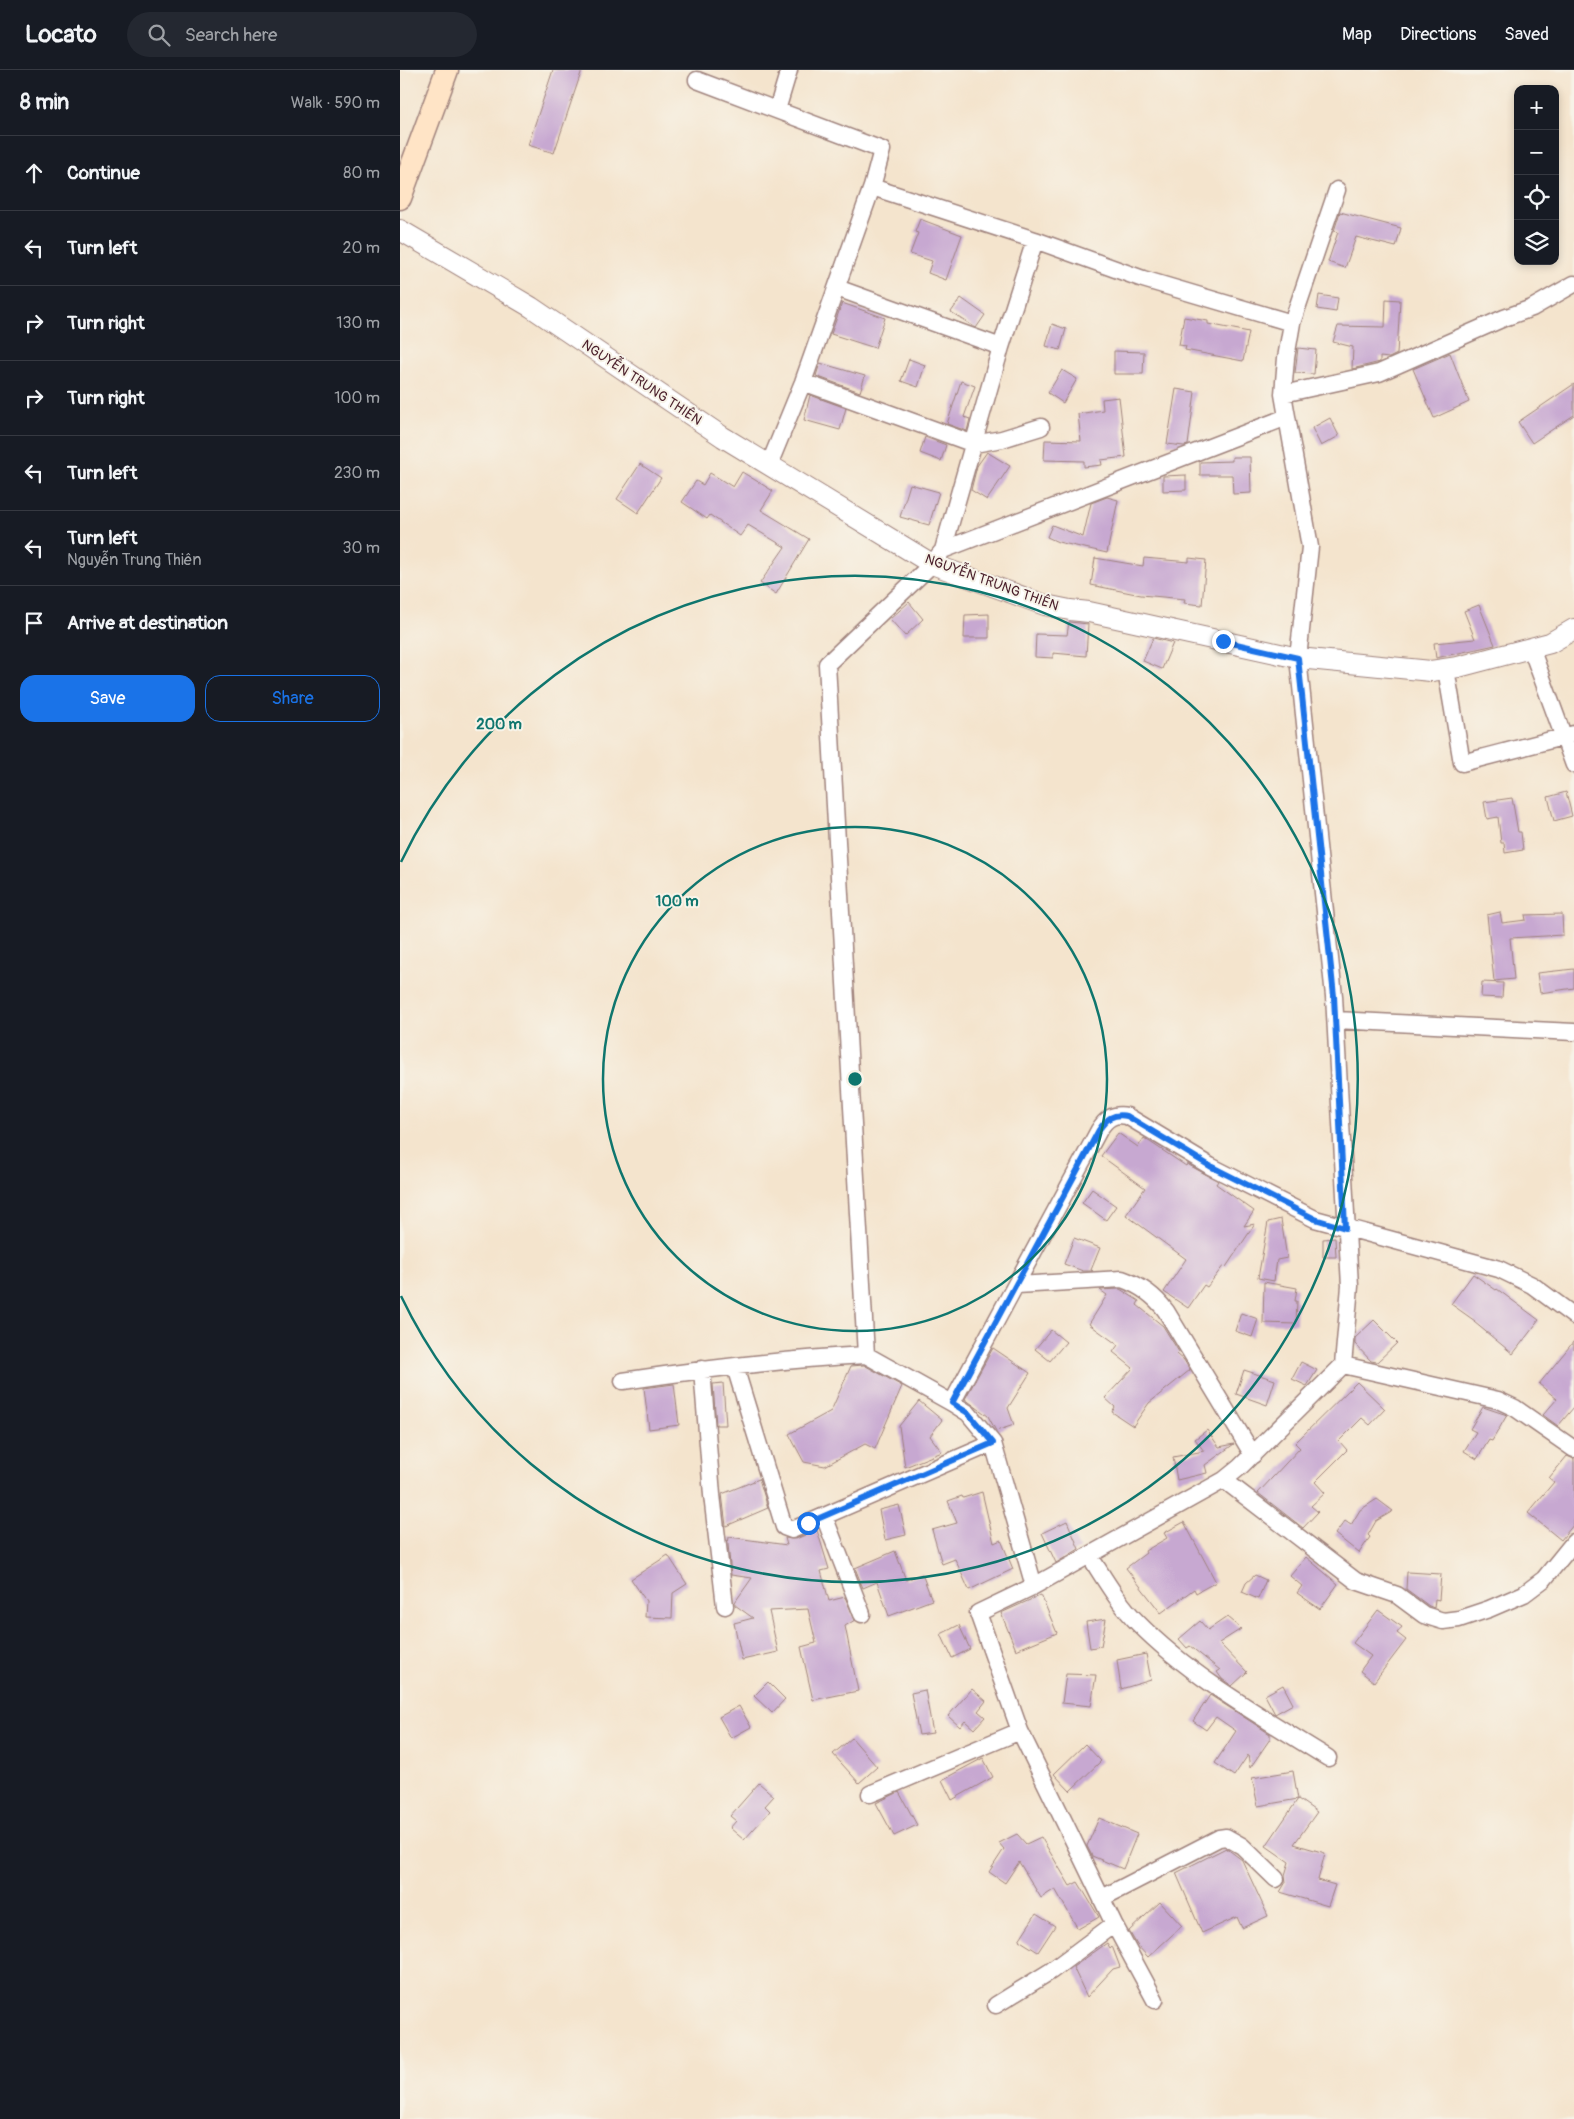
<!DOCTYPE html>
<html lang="en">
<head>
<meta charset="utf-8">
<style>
  body { margin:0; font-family:Pangolin,sans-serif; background:#242831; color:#f1f3f6 }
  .controls { position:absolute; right:15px; top:15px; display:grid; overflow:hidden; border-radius:10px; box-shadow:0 2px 8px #0003 }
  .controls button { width:45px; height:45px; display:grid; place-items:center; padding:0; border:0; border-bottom:1px solid #363941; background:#171b24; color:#f1f3f6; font:25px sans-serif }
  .stop { position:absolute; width:15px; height:15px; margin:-11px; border:4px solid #1a73e8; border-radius:50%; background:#fff }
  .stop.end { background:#1a73e8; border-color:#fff; box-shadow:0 1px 5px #0008 }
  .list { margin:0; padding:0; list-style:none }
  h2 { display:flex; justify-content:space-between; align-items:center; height:65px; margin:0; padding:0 20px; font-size:21px }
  h2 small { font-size:16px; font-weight:400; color:#9ea1a6 }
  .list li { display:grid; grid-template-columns:32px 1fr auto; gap:15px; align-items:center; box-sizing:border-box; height:75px; padding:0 20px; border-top:1px solid #363941 }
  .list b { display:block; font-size:19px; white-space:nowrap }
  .list p { margin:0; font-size:16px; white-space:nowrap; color:#9ea1a6 }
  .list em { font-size:16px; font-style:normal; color:#9ea1a6 }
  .actions { display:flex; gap:10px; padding:15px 20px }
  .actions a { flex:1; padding:11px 0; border:1px solid #1a73e8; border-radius:15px; text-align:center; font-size:18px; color:#1a73e8 }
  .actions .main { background:#1a73e8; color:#fff }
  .icon { flex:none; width:28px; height:28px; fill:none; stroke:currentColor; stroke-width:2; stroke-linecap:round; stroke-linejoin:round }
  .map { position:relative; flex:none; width:1174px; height:2049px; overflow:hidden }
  header { display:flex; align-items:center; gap:30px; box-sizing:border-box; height:70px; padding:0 25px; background:#171b24; border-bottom:1px solid #363941 }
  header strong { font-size:24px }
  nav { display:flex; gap:28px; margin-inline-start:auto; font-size:18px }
  .search { width:350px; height:45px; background:#242831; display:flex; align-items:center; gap:12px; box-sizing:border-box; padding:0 18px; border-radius:28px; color:#9ea1a6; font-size:19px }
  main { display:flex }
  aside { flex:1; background:#171b24 }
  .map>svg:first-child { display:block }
  .building { fill:#c7a8d1 }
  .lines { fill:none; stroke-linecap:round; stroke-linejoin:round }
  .minor-casing { stroke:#9f827c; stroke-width:19 }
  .tertiary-casing { stroke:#9f827c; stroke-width:22 }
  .secondary-casing { stroke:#9f827c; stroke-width:25 }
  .minor { stroke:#fff; stroke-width:16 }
  .tertiary { stroke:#fff; stroke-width:20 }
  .secondary { stroke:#ffe4c6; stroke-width:22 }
  .route { stroke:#1a73e8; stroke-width:6 }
  .ring { fill:none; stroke:#0f766e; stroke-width:2.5 }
  .labels { text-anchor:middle; stroke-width:4; stroke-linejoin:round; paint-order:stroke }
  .street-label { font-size:14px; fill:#4a1f2b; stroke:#f7f3e8 }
  .centre { fill:#0f766e; stroke:#f7f3e8; stroke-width:2.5 }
  .ring-label { font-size:15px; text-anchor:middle; font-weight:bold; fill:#0f766e; stroke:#f7f3e8; stroke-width:4; stroke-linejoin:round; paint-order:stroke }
</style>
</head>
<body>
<header>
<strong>Locato</strong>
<div class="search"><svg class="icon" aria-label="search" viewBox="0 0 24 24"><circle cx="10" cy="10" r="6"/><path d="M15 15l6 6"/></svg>Search here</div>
<nav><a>Map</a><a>Directions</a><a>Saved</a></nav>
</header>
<main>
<aside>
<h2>8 min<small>Walk · 590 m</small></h2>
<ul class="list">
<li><svg class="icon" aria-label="ahead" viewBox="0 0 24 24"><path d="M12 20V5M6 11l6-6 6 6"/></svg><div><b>Continue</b></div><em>80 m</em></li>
<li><svg class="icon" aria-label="left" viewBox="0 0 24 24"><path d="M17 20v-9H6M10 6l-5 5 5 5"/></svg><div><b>Turn left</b></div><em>20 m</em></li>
<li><svg class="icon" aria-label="right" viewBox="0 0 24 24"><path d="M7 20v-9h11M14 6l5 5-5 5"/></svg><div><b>Turn right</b></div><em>130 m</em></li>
<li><svg class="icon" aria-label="right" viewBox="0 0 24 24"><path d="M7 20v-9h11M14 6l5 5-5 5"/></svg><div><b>Turn right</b></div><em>100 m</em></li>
<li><svg class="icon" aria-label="left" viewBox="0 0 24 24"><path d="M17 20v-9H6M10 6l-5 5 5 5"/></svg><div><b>Turn left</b></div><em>230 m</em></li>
<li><svg class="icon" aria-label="left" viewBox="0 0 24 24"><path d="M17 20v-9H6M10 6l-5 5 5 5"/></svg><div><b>Turn left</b><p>Nguyễn Trung Thiên</p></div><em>30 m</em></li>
<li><svg class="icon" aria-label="arrive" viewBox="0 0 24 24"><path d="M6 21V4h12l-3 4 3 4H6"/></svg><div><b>Arrive at destination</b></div></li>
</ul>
<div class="actions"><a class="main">Save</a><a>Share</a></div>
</aside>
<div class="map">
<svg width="1174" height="2049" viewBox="0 0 1174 2049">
  <rect width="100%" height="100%" fill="#f7f3e8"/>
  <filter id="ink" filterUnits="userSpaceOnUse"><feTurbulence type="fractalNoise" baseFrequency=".02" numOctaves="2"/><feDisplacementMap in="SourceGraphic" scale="10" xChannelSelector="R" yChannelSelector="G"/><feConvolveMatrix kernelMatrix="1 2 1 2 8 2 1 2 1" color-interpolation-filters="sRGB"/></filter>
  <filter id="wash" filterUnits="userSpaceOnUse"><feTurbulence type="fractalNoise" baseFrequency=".0096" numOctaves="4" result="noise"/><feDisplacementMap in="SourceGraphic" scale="20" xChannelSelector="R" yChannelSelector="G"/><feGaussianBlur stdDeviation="1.12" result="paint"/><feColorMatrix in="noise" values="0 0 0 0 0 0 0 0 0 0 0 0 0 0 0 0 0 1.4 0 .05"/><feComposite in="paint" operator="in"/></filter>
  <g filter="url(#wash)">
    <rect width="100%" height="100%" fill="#f4e4cd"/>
    <g id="blocks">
      <path class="building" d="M153 0H182L154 83 128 75Z
        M940 142 1001 158 996 177 956 167 945 198 928 192 938 162 934 161Z
        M520 149 562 165 546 210 528 203 532 191 510 184 518 163 515 162Z
        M919 225 938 228 936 242 917 239Z
        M561 228 585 245 576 258 551 242Z
        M986 229 1000 230 997 284 989 288 980 287V292L952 299 953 277 933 272 938 256 985 257Z
        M442 233 485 248 475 278 431 264Z
        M784 247 808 251V254L849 262 843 291 785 280 786 276 779 275Z
        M652 254 666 259 660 280 646 276Z
        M898 278 916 280 914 304 895 303Z
        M714 281 744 282 743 304H714Z
        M1050 283 1069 332 1034 348 1013 299Z
        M509 289 525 295 518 317 501 311Z
        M420 293 465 306 460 322 416 306Z
        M662 300 677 309 663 333 648 323Z
        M561 311 575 316 564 347 570 349 567 361 547 354Z
        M1174 314V345L1132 373 1118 352Z
        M776 319 795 322 788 375 784 376 767 374Z
        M410 325 446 338 440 360 404 350Z
        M719 327 726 387 701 390 702 395 684 397V391L644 390 645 370 681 371 678 344 703 340 702 329Z
        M930 348 939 366 921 376 912 358Z
        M525 367 546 375 541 391 520 383Z
        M587 382 610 396 587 430 571 420 577 396Z
        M832 387H850L851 423 833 424 832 405H800V392L832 391Z
        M240 394 261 408 238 443 217 429Z
        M342 402 373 421 361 440 409 469 376 524 360 513 385 477 348 455 340 466 310 445 307 449 282 432 296 411 303 415 310 403 333 417Z
        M786 405V420L763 421V406Z
        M510 414 539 422 529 455 500 447Z
        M707 427 718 430 707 483 658 472 647 467 652 455 683 467 691 433Z
        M695 488 743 496 744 488 789 492V488L806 490 802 535 784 533 785 529 741 525 691 515Z
        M509 532 523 549 505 566 490 549Z
        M1079 535 1095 575 1036 588 1034 573 1075 569 1064 541Z
        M589 544V568H564L565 545Z
        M669 552 688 554 686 586 653 583V588L635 587 636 564 667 565Z
        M753 568 773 573 762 599 743 591Z
        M1166 722 1172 746 1154 751 1148 727Z
        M1112 728 1118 762H1121L1123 780 1105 783 1104 773H1101L1098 747 1087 749 1084 732Z
        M1100 842 1102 853 1126 850 1125 845 1162 844 1163 865 1110 868 1114 909 1094 911 1087 845Z
        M1174 899V918L1140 923 1137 903Z
        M1082 912 1103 913 1102 928 1081 927Z
        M718 1063 738 1077 744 1068 786 1096 787 1094 818 1111 816 1114 854 1141 844 1156 855 1154 826 1197 824 1195 807 1217 804 1215 788 1238 764 1222 786 1189 726 1145 745 1118 701 1086Z
        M692 1119 716 1136 706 1150 682 1133Z
        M881 1149 887 1188 877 1190 874 1211 858 1208 868 1152Z
        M674 1168 700 1178 691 1200 693 1201H683L664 1194Z
        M935 1168 936 1187H923V1169Z
        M1073 1204 1096 1220 1097 1219 1139 1250 1113 1284 1074 1252 1075 1251 1051 1234Z
        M864 1212 897 1218 895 1231H897L896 1254 863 1253Z
        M720 1219 739 1231 737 1235 763 1256 779 1282 777 1284 784 1290 790 1300 749 1333 733 1356 712 1342 715 1337 705 1328 733 1298 713 1282 718 1275 689 1254 707 1225 700 1220Z
        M841 1243 858 1249 852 1267 835 1261Z
        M974 1250 997 1273 977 1292 971 1291 955 1274V1268Z
        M651 1260 666 1272 650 1291 635 1279Z
        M1174 1271V1337L1158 1356 1143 1345 1157 1329 1139 1314Z
        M593 1278 630 1303 608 1338 614 1355 596 1361 588 1346 565 1329Z
        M901 1292 917 1300 907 1316 892 1309Z
        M464 1295 502 1316 475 1379 465 1374 425 1396 404 1392 389 1364 431 1341 451 1296Z
        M844 1300 875 1310 867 1335 836 1324Z
        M957 1312 985 1339 970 1355 962 1348 939 1371 947 1380 915 1412 925 1423 911 1436 918 1442 903 1458 858 1423 900 1378 895 1373Z
        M323 1313 326 1355H316L313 1314Z
        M274 1314 279 1355 249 1359 244 1318Z
        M519 1331 542 1350 530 1366 542 1382 505 1397 499 1356Z
        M1083 1337 1107 1345 1092 1371 1089 1370 1077 1389 1064 1381 1076 1362 1070 1359Z
        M807 1360 819 1377 834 1374 805 1395 807 1403 777 1410 773 1387 804 1381 795 1369Z
        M1167 1386 1174 1389V1454L1161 1470 1128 1443 1154 1412 1149 1408Z
        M359 1409 368 1438 326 1456 322 1424Z
        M582 1422 594 1473 601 1470 613 1499 569 1520 555 1489 542 1494 532 1460 557 1453 548 1431 562 1426 563 1428Z
        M977 1429 993 1441 976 1451 968 1465 970 1467 959 1483 935 1464 945 1451 951 1455 960 1440Z
        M499 1435 506 1465 485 1470 479 1440Z
        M667 1451 679 1479 656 1493 642 1463Z
        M784 1452 816 1512 796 1523 794 1519 761 1543 726 1498 746 1483 745 1481 767 1468 764 1463Z
        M417 1460 429 1499 421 1501 429 1531 445 1527 455 1550 445 1556 458 1621 413 1630 401 1577 416 1573 408 1539 369 1541 378 1582 342 1590 334 1553 353 1548 335 1535V1532L352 1508 331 1505 328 1474 329 1467 387 1475 385 1468 396 1469Z
        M495 1481 506 1510 522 1504 532 1530 489 1546 477 1512 463 1518 455 1498Z
        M268 1485 287 1514 273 1523 272 1548 245 1547 246 1531 231 1509Z
        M906 1487 938 1514 920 1539 897 1523 902 1516 890 1506Z
        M1007 1502 1041 1504 1039 1530 1035 1529 1034 1538 1029 1536 1006 1519Z
        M855 1505 866 1510 858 1529 842 1522 846 1513Z
        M641 1525 657 1563 616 1580 601 1543Z
        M978 1540 1002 1557 997 1563 1006 1570 974 1612 960 1601 971 1586 953 1573Z
        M827 1547 841 1559 819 1573 847 1602 832 1616 822 1609 817 1602 820 1600 790 1576 787 1578 779 1569 800 1551 808 1560Z
        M706 1549 701 1576 690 1578 686 1552Z
        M559 1555 570 1579 552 1588 541 1564Z
        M746 1584 751 1610 721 1619 717 1590Z
        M666 1604 696 1605 691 1636 662 1633Z
        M368 1612 385 1629 372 1643 354 1626Z
        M883 1615 893 1634 875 1644 865 1625Z
        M572 1619 586 1631 578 1641 585 1647 574 1659 565 1651 560 1657 548 1646Z
        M525 1620 533 1663 519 1665 511 1623Z
        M810 1625 870 1664V1669L850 1698 848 1685 834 1706 815 1693 836 1661 816 1647 806 1660 793 1651Z
        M339 1636 351 1657 331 1668 319 1647Z
        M452 1668 477 1697 459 1713 433 1684Z
        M685 1674 701 1691 670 1721 654 1704Z
        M583 1688 593 1707 552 1730 542 1710Z
        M893 1701 898 1729 858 1736 852 1708Z
        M359 1713 374 1726 365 1736 370 1741 344 1770 330 1758 336 1751 330 1746Z
        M499 1722 517 1755 494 1766 476 1733Z
        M898 1729 917 1742 894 1774 925 1783 918 1810 935 1815 928 1836 880 1822 886 1812 885 1805 889 1792 866 1776Z
        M699 1748 737 1764 723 1799 692 1786 687 1776Z
        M617 1764 626 1774 641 1767 670 1816 678 1812 699 1847 678 1859 655 1819 641 1828 619 1792 605 1813 589 1802 604 1779 599 1773Z
        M826 1778 842 1790 868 1846 842 1858 837 1847 802 1863 776 1803Z
        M760 1832 782 1856 748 1887 737 1875 729 1861Z
        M636 1844 655 1856 638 1882 619 1870Z
        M707 1873 710 1878 712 1876 720 1897 713 1899 687 1927 673 1897Z"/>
    </g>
  </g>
  <g filter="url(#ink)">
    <use href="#blocks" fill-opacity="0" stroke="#9f827c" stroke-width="1"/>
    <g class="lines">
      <defs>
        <path id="minor" d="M297 10 482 80 472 117
          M377 40 389 0
          M635 170 601 277 543 480 887 347
          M437 218 601 277
          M403 312 574 374 602 369 641 357
          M883 324 886 288 892 253 937 120
          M369 395 403 312 472 117 635 170 743 209 892 253
          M543 480 532 494 427 594 466 1285 552 1333 568 1343 593 1373 634 1516 824 1410 840 1397 943 1295 950 1216 934 926 898 588 910 477 883 324 979 303 1104 248 1132 238 1174 214
          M1131 578 1174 695
          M1046 599 1062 693 1174 664
          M936 950 1174 962
          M617 1215 722 1209C739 1215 755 1226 766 1241L853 1385
          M943 1295 1098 1330 1115 1338 1174 1379
          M335 1297 384 1457 392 1460 593 1373
          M302 1299 312 1425 325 1536
          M223 1311C304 1299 385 1289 466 1285
          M552 1333 699 1060C706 1049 713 1043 727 1046L810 1096 915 1149 1099 1199 1132 1215 1174 1246
          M824 1410 956 1511 997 1525 1024 1545 1043 1551 1059 1549 1089 1539 1124 1524 1144 1509 1174 1472
          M424 1446 462 1544
          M689 1485C704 1508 718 1533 738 1553 791 1607 864 1648 928 1688
          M634 1516 578 1543 620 1661 714 1854 755 1930
          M470 1724 620 1661
          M702 1828 819 1768 826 1767 842 1776 876 1809
          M596 1935 651 1901 714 1854"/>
        <path id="tertiary" d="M0 160 131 237 323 367 532 494 645 535 670 540 689 542 898 588 1031 601 1058 597 1150 573 1174 559"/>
        <path id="secondary" d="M0 128 47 0"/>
      </defs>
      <use href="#minor" class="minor-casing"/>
      <use href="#tertiary" class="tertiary-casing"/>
      <use href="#secondary" class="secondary-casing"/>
      <use href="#minor" class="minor"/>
      <use href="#tertiary" class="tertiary"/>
      <use href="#secondary" class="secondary"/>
    </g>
  </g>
  <g class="lines" filter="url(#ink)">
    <path class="route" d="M408 1453 593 1373 568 1343 552 1333 699 1060C706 1049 713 1043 727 1046L810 1096 915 1149 945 1158 934 926 898 588 823 571"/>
  </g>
  <g class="ring">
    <circle cx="455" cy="1009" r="252"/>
    <path d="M1 792A503 503 0 1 1 1 1226"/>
  </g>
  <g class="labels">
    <g class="street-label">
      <text transform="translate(242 312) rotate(34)" y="5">NGUYỄN TRUNG THIÊN</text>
      <text transform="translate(592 512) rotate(20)" y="5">NGUYỄN TRUNG THIÊN</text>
    </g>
  </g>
  <circle cx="455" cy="1009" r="8" class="centre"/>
  <g class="ring-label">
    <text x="99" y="659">200 m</text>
    <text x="277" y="836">100 m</text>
  </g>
</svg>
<div class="controls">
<button>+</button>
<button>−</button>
<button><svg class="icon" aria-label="locate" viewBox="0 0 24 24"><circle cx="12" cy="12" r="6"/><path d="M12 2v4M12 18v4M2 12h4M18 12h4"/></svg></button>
<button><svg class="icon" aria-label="layers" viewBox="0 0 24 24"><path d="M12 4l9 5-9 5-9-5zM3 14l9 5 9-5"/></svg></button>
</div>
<div class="stop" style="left:408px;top:1453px"></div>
<div class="stop end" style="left:823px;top:571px"></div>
</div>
</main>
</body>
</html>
